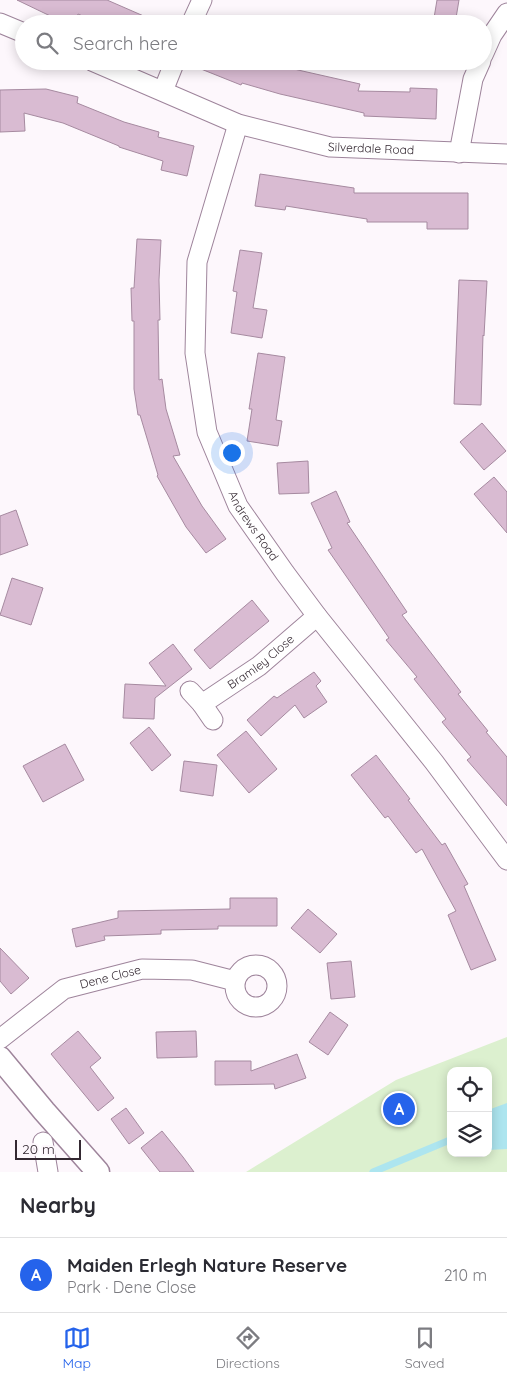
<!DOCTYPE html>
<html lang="en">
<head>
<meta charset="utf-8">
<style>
  body { margin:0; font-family:Quicksand,sans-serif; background:#f2f2f3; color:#2b2b33 }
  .controls { position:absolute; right:15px; bottom:15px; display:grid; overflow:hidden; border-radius:10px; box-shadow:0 2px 12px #0003 }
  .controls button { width:45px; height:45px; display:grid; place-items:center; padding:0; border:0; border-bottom:1px solid #e1e1e2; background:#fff; color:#2b2b33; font:25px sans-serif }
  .scale { position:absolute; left:15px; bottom:12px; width:66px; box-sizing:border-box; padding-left:5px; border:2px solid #342932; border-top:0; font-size:14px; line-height:18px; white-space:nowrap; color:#342932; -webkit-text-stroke:4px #fdf7fc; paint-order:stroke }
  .you { position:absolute; left:231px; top:452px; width:18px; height:18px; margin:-12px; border:4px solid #fff; border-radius:50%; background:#1a73e8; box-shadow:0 0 0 8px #1a73e833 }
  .badge { display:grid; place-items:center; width:32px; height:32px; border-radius:50%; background:#2563eb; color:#fff; font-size:16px; font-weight:700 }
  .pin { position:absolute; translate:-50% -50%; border:2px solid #fff; box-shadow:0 1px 5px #0006 }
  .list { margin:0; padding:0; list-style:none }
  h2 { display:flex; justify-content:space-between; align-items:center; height:65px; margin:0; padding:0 20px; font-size:21px }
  h2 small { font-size:16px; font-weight:400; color:#7c7c81 }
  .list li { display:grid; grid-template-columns:32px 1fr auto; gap:15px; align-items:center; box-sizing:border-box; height:75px; padding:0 20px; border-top:1px solid #e1e1e2 }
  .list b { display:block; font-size:19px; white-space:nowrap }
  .list p { margin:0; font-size:16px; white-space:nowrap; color:#7c7c81 }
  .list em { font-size:16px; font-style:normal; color:#7c7c81 }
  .icon { flex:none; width:28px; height:28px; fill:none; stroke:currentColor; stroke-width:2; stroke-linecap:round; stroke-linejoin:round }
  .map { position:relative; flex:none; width:507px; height:1172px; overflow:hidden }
  .search { position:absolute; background:#fff; box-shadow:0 2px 12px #0003; left:15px; right:15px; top:15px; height:55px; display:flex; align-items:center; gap:12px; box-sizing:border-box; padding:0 18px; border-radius:28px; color:#7c7c81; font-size:19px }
  .sheet { height:140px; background:#fff }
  nav { display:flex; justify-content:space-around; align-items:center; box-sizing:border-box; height:70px; border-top:1px solid #e1e1e2; background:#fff; font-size:14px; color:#7c7c81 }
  nav a { display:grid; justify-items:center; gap:2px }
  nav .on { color:#2563eb }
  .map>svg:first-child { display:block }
  .green { fill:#dcf0cf; fill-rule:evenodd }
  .water { fill:#ade5ef }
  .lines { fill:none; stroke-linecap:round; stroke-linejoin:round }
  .stream { stroke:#ade5ef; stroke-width:7 }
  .building { fill:#d9bbd2; stroke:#a68aa0 }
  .minor-casing { stroke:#9e849b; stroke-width:21 }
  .tertiary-casing { stroke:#9e849b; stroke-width:25 }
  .minor { stroke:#fff; stroke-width:19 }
  .tertiary { stroke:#fff; stroke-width:22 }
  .labels { text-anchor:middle; stroke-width:4.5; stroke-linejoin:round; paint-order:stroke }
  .street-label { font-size:12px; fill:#342932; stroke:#fdf7fc }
</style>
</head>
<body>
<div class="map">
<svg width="507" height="1172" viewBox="0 0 507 1172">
  <rect width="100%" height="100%" fill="#fdf7fc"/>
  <path class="green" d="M507 1037V1172H246L396 1080ZM451 1071H488V1153H451Z"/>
  <path class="water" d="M507 1103V1149L488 1150V1110Z"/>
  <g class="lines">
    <path class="stream" d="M373 1172 450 1140"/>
  </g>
  <path class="building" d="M17 0H107L162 24H101L78 14 74 24H67Z
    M437 0H459L455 24H433Z
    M186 61H267L298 70 360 84 358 91 410 92V88L437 89 436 119 364 116V113L280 94 242 83 241 85 186 63Z
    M46 89 78 97 77 103 124 122 159 132 158 137 194 146 187 176 161 170 163 161 119 147V146L63 123 24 113 25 131 0 132V90Z
    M260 174 354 188V193H468V229H427V222H367V219L286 206 285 210 255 206Z
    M137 239 161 240 159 280 160 320H158L159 380 162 379 166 409 180 455 173 456 202 506 226 539 206 553 186 527 157 476 158 475 140 415H138L134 389V321H132L131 288H134Z
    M240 250 262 253 253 308 267 310 262 338 231 333 237 292 233 291Z
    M459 280 487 281 484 336 483 335 481 405 454 404Z
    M258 353 285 357 276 420 282 421 278 446 247 441 252 409H249Z
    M482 423 506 451 484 470 460 442Z
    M308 461 309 493 279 494 277 463Z
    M494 477 507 492V533L474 494Z
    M336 491 350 522 347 523 407 612 402 615 461 692 458 694 488 731 486 732 507 757V806L467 760 471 757 442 722 446 719 414 679 417 677 386 640 389 638 328 550 332 548 311 503Z
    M16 510 28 545 0 555V516Z
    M12 578 43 588 31 625 0 615Z
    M252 600 269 621 210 669 194 650Z
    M173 644 192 669 155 698 154 719 123 718 125 684 166 686 149 663Z
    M314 672 321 681 316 686 327 702 304 718 295 705 261 736 247 720 274 696 277 698Z
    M149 727 171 755 152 771 130 743Z
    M246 731 277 769 249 793 217 755Z
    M65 744 84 780 43 802 23 766Z
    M376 755 410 799 408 800 442 845 445 843 468 884 464 886 496 960 471 970 448 915 456 911 422 849 416 853 388 816 385 818 351 775Z
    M184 761 217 765 213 796 180 791Z
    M230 898H277V926H218V929L161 930V934L104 936 105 940 76 947 72 929 118 918V911L230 909Z
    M308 909 337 934 320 953 291 928Z
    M0 948 29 978 11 994 0 981Z
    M351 961 355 997 331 999 327 963Z
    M330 1012 348 1025 328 1055 309 1042Z
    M78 1031 101 1058 90 1067 114 1098 98 1111 51 1054Z
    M196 1031 197 1057 157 1058 156 1032Z
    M297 1054 306 1078 275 1089 274 1084 215 1085V1061H251V1071Z
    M126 1108 144 1133 129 1144 111 1119Z
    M162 1131 183 1157 194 1172H160L141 1148Z"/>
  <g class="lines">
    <defs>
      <g id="minor">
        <path d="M0 23 24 33"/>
        <path d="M191 24 202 0"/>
        <path d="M483 55 492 35 507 13"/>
        <path id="s1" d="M92 61 238 124 330 147 507 154"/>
        <path d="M163 91 175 61"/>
        <path id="s2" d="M238 124 197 262 195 353 207 432 238 506 285 573 317 616 434 762 507 860"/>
        <path d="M459 153 473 79 481 61"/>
        <path id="s3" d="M190 691 202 704 259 666 317 616"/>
        <path d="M202 704 213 720"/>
        <circle cx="256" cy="986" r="21"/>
        <path id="s4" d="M0 1039 64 989 142 969 192 970 235 981"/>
        <path d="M43 1142 48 1172"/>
      </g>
      <path id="tertiary" d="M0 1058 44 1111 98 1172"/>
    </defs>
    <use href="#minor" class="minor-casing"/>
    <use href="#tertiary" class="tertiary-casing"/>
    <use href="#minor" class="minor"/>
    <use href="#tertiary" class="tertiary"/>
  </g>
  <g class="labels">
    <g class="street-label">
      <text dy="4" stroke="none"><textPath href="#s1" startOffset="295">Silverdale Road</textPath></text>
      <text dy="4" stroke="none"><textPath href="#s2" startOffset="420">Andrews Road</textPath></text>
      <text dy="4" stroke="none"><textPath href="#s3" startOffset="90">Bramley Close</textPath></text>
      <text dy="4" stroke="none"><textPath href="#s4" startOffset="129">Dene Close</textPath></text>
    </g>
  </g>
</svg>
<div class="controls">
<button><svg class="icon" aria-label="locate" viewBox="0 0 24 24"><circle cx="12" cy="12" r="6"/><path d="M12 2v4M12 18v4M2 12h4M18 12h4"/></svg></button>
<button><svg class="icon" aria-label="layers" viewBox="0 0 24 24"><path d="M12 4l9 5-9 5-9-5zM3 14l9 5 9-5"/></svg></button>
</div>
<div class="scale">20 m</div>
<div class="you"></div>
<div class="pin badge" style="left:399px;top:1109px">A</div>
<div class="search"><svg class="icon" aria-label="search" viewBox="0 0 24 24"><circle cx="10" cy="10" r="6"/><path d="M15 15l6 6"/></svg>Search here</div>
</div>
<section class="sheet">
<h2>Nearby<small></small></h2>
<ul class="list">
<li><span class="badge">A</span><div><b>Maiden Erlegh Nature Reserve</b><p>Park · Dene Close</p></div><em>210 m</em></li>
</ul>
</section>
<nav>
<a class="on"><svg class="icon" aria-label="map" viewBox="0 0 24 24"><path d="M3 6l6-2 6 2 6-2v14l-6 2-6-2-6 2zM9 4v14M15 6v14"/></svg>Map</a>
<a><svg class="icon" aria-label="directions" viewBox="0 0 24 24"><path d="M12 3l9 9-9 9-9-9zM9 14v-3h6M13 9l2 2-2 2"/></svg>Directions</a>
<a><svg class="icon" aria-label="saved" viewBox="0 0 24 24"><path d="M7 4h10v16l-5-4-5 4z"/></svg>Saved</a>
</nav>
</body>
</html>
